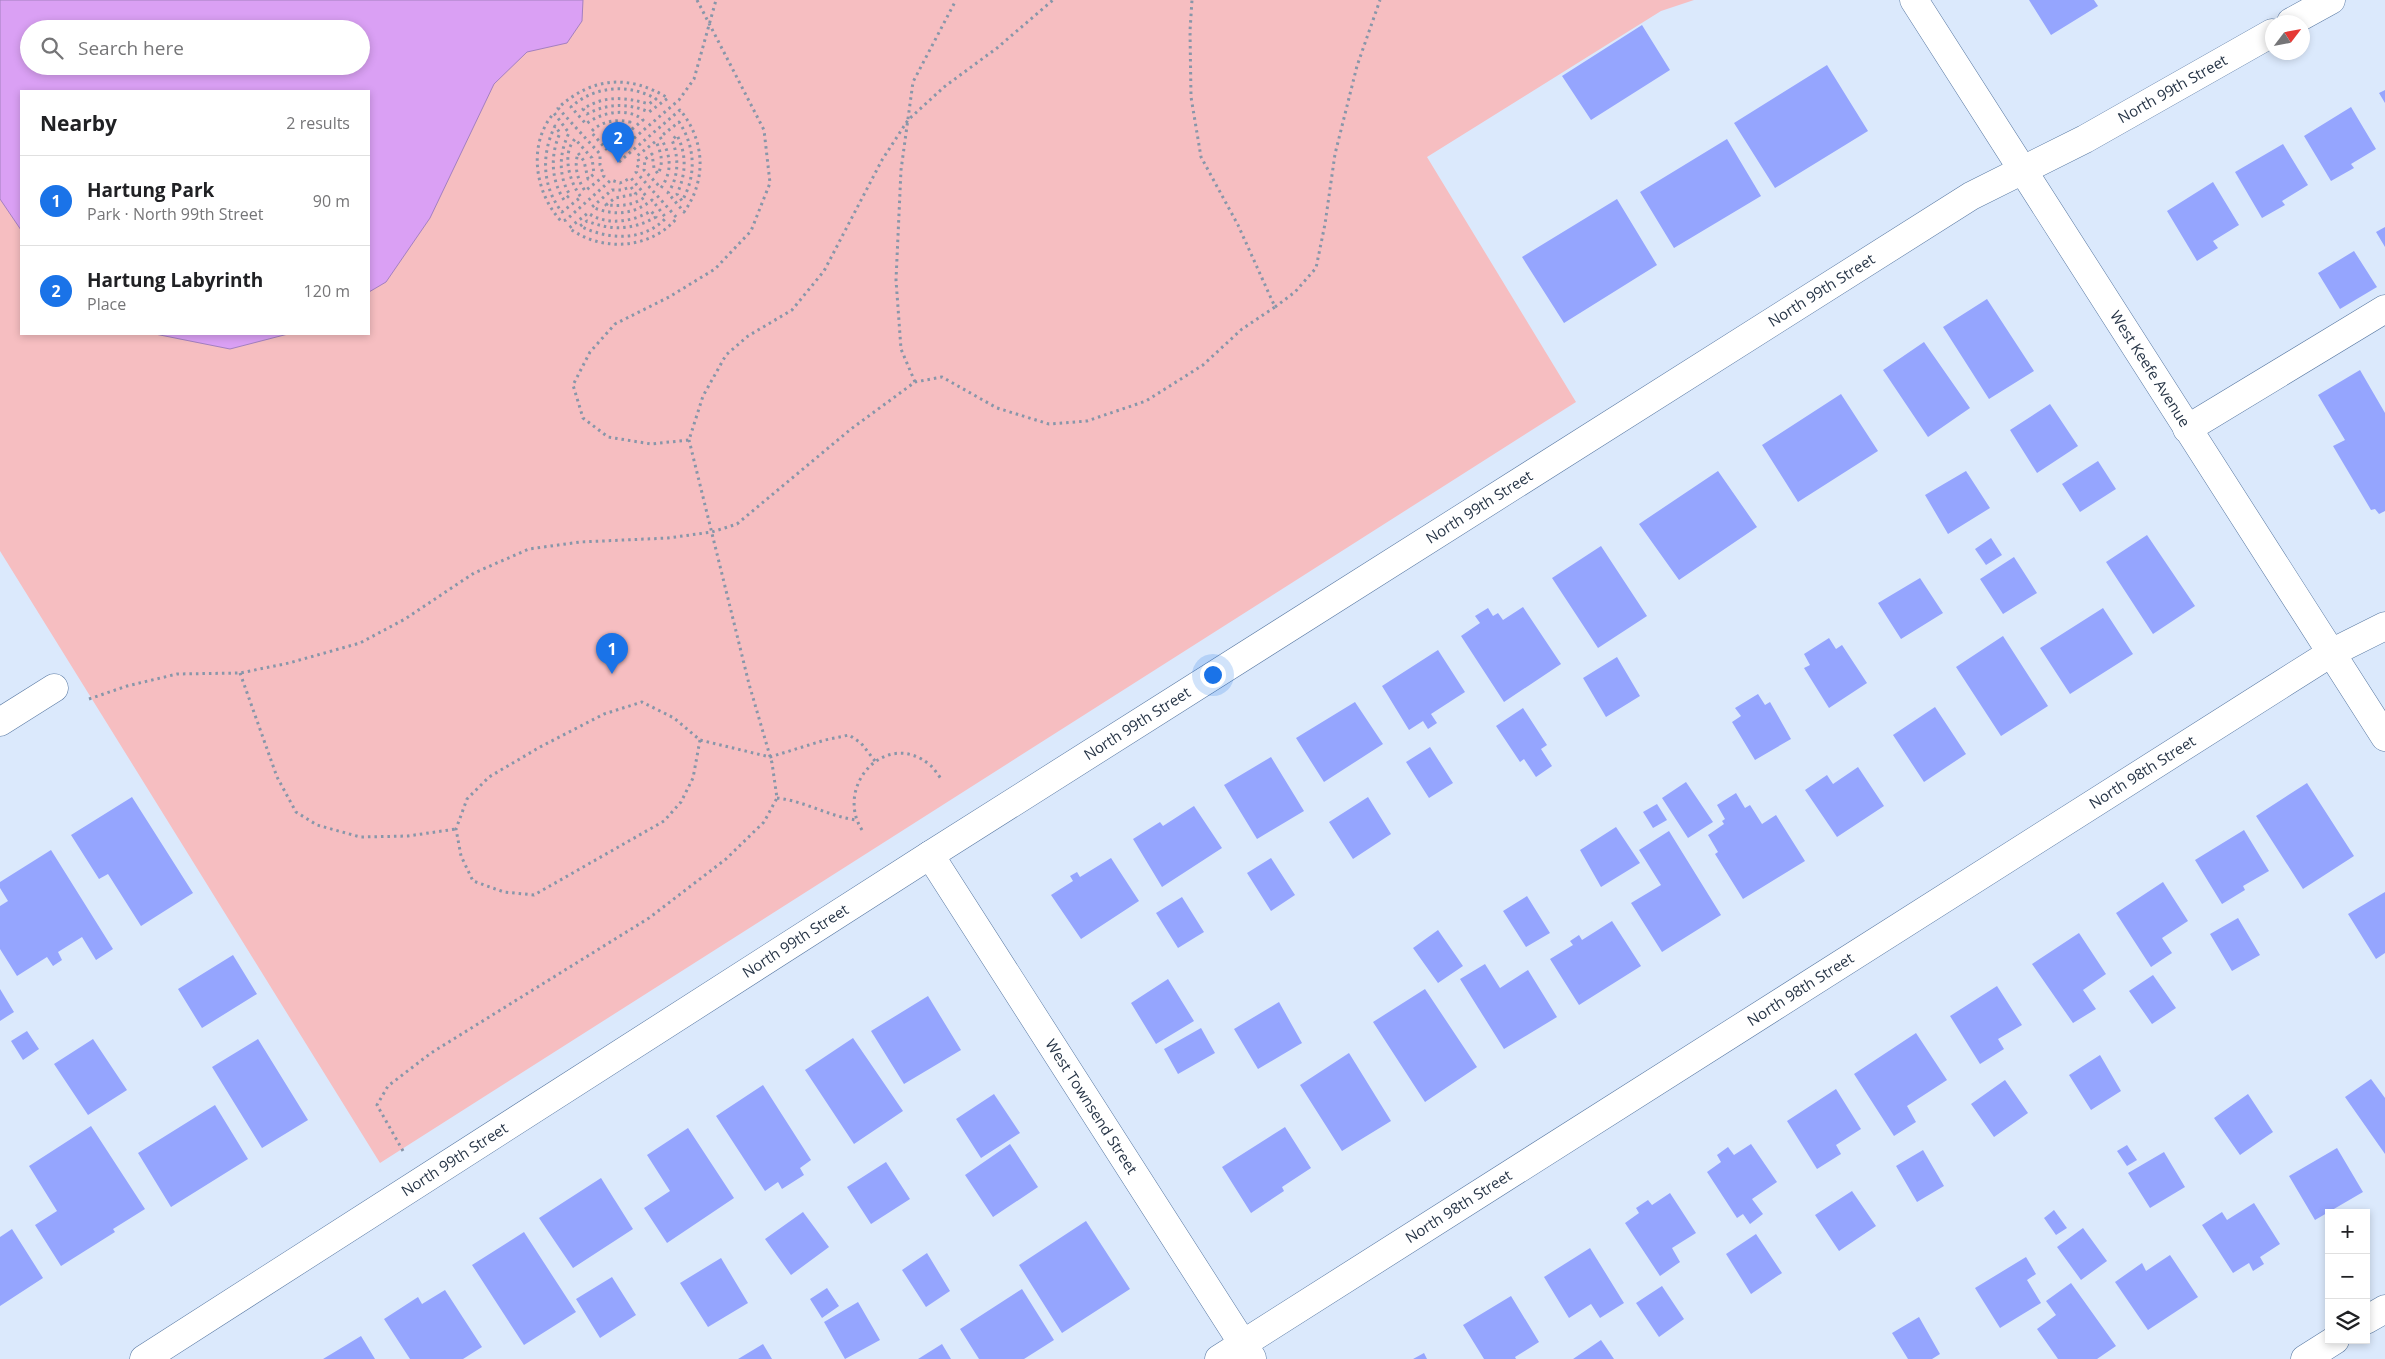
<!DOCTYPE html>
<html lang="en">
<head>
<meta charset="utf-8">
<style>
  body { margin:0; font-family:"Open Sans",sans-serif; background:#f2f2f2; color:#202124 }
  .controls { position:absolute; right:15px; bottom:15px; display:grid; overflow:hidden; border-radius:0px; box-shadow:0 2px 8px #0003 }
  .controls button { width:45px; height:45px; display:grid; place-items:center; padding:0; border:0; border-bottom:1px solid #e0e0e0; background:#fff; color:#202124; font:25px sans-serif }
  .compass { position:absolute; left:2265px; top:15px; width:45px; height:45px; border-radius:50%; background:#fff; box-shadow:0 2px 8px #0003; rotate:58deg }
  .you { position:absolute; left:1212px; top:674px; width:18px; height:18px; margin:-12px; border:4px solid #fff; border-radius:50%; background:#1a73e8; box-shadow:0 0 0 8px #1a73e833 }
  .badge { display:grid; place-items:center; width:32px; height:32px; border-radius:50%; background:#1a73e8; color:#fff; font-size:16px; font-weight:700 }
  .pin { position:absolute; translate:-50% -41px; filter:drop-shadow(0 1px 2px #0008) }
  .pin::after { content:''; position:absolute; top:26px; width:18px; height:15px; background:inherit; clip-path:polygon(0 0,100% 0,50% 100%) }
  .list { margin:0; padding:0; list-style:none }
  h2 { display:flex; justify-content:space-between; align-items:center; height:65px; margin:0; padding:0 20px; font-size:21px }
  h2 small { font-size:16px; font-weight:400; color:#757577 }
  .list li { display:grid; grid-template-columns:32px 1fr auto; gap:15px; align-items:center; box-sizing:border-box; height:90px; padding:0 20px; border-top:1px solid #e0e0e0 }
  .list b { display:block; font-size:19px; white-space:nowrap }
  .list p { margin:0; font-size:16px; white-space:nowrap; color:#757577 }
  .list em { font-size:16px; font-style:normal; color:#757577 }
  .icon { flex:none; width:28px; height:28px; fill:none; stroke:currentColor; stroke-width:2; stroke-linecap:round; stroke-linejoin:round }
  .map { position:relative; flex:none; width:2385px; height:1359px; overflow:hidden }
  .search { position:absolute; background:#fff; box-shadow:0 2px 8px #0003; left:20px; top:20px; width:350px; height:55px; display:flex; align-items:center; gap:12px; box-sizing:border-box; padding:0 18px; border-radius:28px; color:#757577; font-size:19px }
  .panel { position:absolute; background:#fff; box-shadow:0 2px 8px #0003; left:20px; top:90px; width:350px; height:245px; border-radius:0px }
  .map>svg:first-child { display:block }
  .green { fill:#f6bec1; fill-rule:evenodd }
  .water { fill:#daa0f4; stroke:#a480c0; fill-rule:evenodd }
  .building { fill:#95a5fe }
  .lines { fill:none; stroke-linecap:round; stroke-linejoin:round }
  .minor-casing { stroke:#5979a3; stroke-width:29 }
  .path { stroke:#8896a9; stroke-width:3; stroke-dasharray:2.5 4; stroke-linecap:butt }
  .minor { stroke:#fff; stroke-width:28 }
  .labels { text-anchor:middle; stroke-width:4; stroke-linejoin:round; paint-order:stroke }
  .street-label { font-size:15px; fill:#273547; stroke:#f5f5f5 }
</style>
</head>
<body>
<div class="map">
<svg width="2385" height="1359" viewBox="0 0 2385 1359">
  <rect width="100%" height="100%" fill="#dbe9fc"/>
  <path class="green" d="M0 0H1694L1661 11 1427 157 1576 402 380 1163 0 551ZM29 29H361V66H29ZM21 91H369V334H21Z"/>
  <path class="water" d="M0 0H583L582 21 567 43 527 52 494 84 430 218 386 282 369 292V91H21V230L0 199ZM29 29H361V66H29Z
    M155 334H288L230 349Z"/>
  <path class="building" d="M2029 0H2094L2098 6 2051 35Z
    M1642 25 1670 70 1591 120 1562 76Z
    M1827 65 1868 131 1775 188 1734 123Z
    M2385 90V103L2379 93Z
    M2351 107 2376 149 2351 164 2354 168 2331 181 2304 136Z
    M1727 139 1761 196 1674 248 1640 192Z
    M2283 144 2308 185 2282 201 2285 205 2262 218 2235 172Z
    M2213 182 2239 225 2213 241 2218 248 2197 261 2167 211Z
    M1617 199 1657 265 1564 323 1522 257Z
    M2385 227V247L2376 232Z
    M2354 251 2377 287 2340 309 2318 273Z
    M1987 299 2034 371 1989 399 1943 327Z
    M1924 342 1970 408 1928 437 1883 370Z
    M2360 370 2385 413V511L2379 514 2375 509 2371 510 2333 446 2345 440 2318 395Z
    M1841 394 1878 451 1798 502 1762 445Z
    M2050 404 2078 446 2037 473 2010 430Z
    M2098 461 2116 489 2080 512 2062 484Z
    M1718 471 1757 527 1679 580 1639 524Z
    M1966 471 1990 508 1948 534 1925 495Z
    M2147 535 2195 606 2153 634 2106 562Z
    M1991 538 2002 555 1986 565 1975 549Z
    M1601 546 1647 616 1598 648 1552 578Z
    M2014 557 2037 593 2003 614 1980 579Z
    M1920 578 1943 613 1901 639 1878 603Z
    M1523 607 1561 664 1504 702 1461 636 1480 623 1475 616 1488 608 1493 616 1498 613 1503 620Z
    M2103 608 2133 654 2070 694 2040 648Z
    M2003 636 2048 706 2001 736 1956 667Z
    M1829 638 1836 649 1842 645 1867 683 1829 708 1804 668 1810 665 1804 654Z
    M1438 650 1465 692 1431 714 1437 723 1428 729 1423 721 1409 730 1382 686Z
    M1617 657 1640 696 1606 717 1583 678Z
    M1758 694 1765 705 1770 702 1791 739 1755 760 1732 722 1741 716 1735 708Z
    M1355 702 1383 744 1324 782 1296 738Z
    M1935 707 1966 754 1924 782 1893 735Z
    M1523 708 1547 745 1541 749 1552 766 1536 777 1524 759 1520 762 1496 726Z
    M1430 747 1453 783 1429 798 1406 762Z
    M1271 757 1304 811 1257 839 1224 785Z
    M1858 767 1884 806 1837 837 1805 790 1827 775 1833 784Z
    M1686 782 1713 822 1688 838 1662 798Z
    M2307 783 2354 856 2303 889 2256 816Z
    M1736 793 1745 808 1750 805 1762 824 1776 815 1805 861 1743 899 1715 854 1718 852 1708 835 1724 824 1722 821 1725 819 1717 805Z
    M132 797 193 893 141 926 108 874 99 879 71 835Z
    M1368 797 1391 834 1353 859 1329 822Z
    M1657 804 1667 820 1653 828 1643 812Z
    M1194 806 1222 848 1162 887 1133 839 1160 822 1163 826Z
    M1616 827 1640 863 1601 887 1580 850Z
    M2244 830 2269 871 2243 886 2245 890 2222 904 2195 860Z
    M1669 831 1721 915 1662 952 1631 903 1661 885 1639 850Z
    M51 850 113 949 96 960 82 937 58 952 62 960 53 966 47 957 17 976 0 949V906L8 901 0 888V882Z
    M1111 858 1139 901 1081 939 1051 895 1073 881 1070 876 1077 872 1080 877Z
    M1271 858 1295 895 1271 911 1247 873Z
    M2163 882 2188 921 2162 938 2172 953 2151 967 2116 913Z
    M2385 892V953L2376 959 2348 914Z
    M1527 896 1550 933 1526 947 1503 911Z
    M1182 897 1204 932 1178 948 1156 913Z
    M2238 918 2260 955 2232 971 2210 934Z
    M1612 921 1641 966 1579 1005 1550 959 1573 945 1570 941 1579 935 1582 940Z
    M1438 930 1463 966 1438 983 1413 948Z
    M2079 933 2106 974 2083 990 2096 1009 2073 1023 2032 964Z
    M233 955 257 994 202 1028 178 989Z
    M1485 964 1500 988 1528 970 1557 1017 1504 1049 1460 979Z
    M2153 975 2176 1008 2152 1024 2129 991Z
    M1168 979 1194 1021 1156 1044 1131 1003Z
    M1997 986 2022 1025 1998 1039 2004 1049 1980 1064 1950 1016Z
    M0 989 14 1012 0 1021Z
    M1425 989 1477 1067 1425 1102 1373 1022Z
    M928 996 961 1050 904 1084 871 1031Z
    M1279 1002 1302 1043 1258 1069 1234 1029Z
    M1201 1028 1215 1053 1178 1074 1164 1049Z
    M27 1031 39 1049 23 1060 11 1041Z
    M1916 1033 1947 1080 1907 1106 1916 1122 1894 1136 1854 1074Z
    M853 1038 903 1111 854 1144 805 1070Z
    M93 1039 127 1090 88 1115 54 1064Z
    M258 1039 308 1120 262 1148 212 1067Z
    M1349 1053 1391 1121 1342 1151 1300 1085Z
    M2100 1055 2121 1091 2091 1110 2069 1075Z
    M2371 1079 2385 1098V1154L2345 1097Z
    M2005 1080 2028 1113 1994 1137 1971 1104Z
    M763 1085 811 1160 800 1168 804 1175 782 1189 778 1182 765 1191 716 1116Z
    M1836 1089 1861 1129 1836 1145 1841 1154 1817 1169 1787 1121Z
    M994 1094 1020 1133 981 1158 956 1119Z
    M2248 1094 2273 1132 2240 1155 2214 1118Z
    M215 1105 248 1159 171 1207 138 1153Z
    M91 1126 145 1209 113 1229 115 1232 61 1266 35 1225 57 1211 29 1166Z
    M1285 1127 1311 1168 1282 1187 1284 1191 1251 1213 1222 1167Z
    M688 1128 734 1198 667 1243 644 1208 670 1191 647 1155Z
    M1010 1144 1038 1187 993 1217 965 1175Z
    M1751 1144 1777 1182 1752 1199 1763 1214 1750 1224 1743 1214 1737 1218 1707 1172 1721 1162 1717 1155 1728 1147 1734 1155Z
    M2127 1145 2137 1160 2127 1166 2117 1151Z
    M2337 1148 2363 1192 2315 1220 2289 1176Z
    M1923 1150 1944 1186 1917 1202 1896 1166Z
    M2164 1152 2185 1187 2150 1208 2128 1173Z
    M886 1162 910 1199 871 1224 847 1187Z
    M601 1178 633 1229 573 1268 539 1218Z
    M1852 1191 1876 1226 1839 1251 1815 1215Z
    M1670 1193 1696 1233 1672 1248 1680 1262 1660 1276 1625 1223 1639 1213 1636 1208 1648 1200 1652 1205Z
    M2254 1203 2280 1244 2260 1257 2264 1264 2253 1271 2249 1263 2233 1273 2202 1225 2222 1212 2227 1220Z
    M2054 1210 2067 1228 2056 1235 2044 1218Z
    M803 1212 829 1247 791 1275 765 1239Z
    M1086 1221 1130 1289 1062 1333 1019 1265Z
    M2083 1228 2107 1261 2081 1280 2057 1247Z
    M12 1229 43 1278 0 1306V1237Z
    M524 1232 576 1312 524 1345 472 1265Z
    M1756 1234 1782 1273 1751 1294 1726 1254Z
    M1590 1248 1624 1303 1600 1318 1591 1304 1569 1318 1544 1277Z
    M927 1253 950 1291 926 1307 902 1270Z
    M2170 1255 2198 1297 2148 1330 2115 1282 2142 1263 2146 1271Z
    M2026 1257 2036 1274 2027 1280 2041 1303 2000 1328 1975 1288Z
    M721 1258 748 1303 708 1327 680 1283Z
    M612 1277 636 1315 600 1338 576 1299Z
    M2071 1283 2116 1346 2097 1359H2058L2037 1329 2056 1315 2046 1301Z
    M1662 1286 1684 1319 1659 1337 1636 1303Z
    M827 1288 839 1306 822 1318 810 1299Z
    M1022 1289 1054 1340 1024 1359H979L960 1329Z
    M445 1290 482 1347 463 1359H410L384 1319 418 1297 422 1304Z
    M1511 1296 1539 1342 1515 1357 1516 1359H1484L1463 1325Z
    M858 1302 880 1340 845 1359 824 1322Z
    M1919 1317 1940 1354 1932 1359H1908L1892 1333Z
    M361 1336 375 1359H323Z
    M1601 1340 1614 1359H1573Z
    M763 1344 772 1359H738Z
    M942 1344 951 1359H918Z
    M1424 1353 1427 1359H1413Z"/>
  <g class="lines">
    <defs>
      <g id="minor">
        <path id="s1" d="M1914 0 2385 737"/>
        <path d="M2291 22 2331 0"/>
        <path d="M2187 429 2385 309"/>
        <path d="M0 722 54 688"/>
        <path id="s2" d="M930 855 1252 1358"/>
        <path d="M2366 1320 2385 1309"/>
        <path id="s3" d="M144 1359 930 855 1971 196 2085 139 2272 33"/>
        <path id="s4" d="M1219 1359 2285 682 2331 653 2385 626"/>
        <path d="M2305 1359 2335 1340"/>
      </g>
    </defs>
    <use href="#minor" class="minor-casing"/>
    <path class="path" d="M697 0 764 130 770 183 751 231 715 269 669 297 615 324 590 352 573 385 583 418 608 437 651 444 689 440 703 396 726 355 748 336 792 310 824 271 882 160 908 120 944 87 997 48 1053 0
      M619 162 680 110C705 140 707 180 684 212L668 193C679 177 679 157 672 140L677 135C687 155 686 174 677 194L682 201C697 175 695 146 679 122L660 137C671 154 673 171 661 188L644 170 645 159 652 154 654 168 658 174C664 162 661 153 656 141L637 156 639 162 636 172 677 218C650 250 601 252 569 228L588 213C607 226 632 222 651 211L656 217C633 230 612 231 587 221L580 226C608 240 643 242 666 218L652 200C633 215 614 216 592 207L612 190H621L631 187 636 194 615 198 606 205C621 206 634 206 646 196L631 178 620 183 611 180 566 220 561 221C535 193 527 144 554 113L569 133C559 153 558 176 570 195L564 200C551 180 550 155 560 133L555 126C541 154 542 187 562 212L581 197C570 183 561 154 575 139L592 158 594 174 588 179 584 161 578 153C574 166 577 179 585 191L604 176 600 165V154L558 108C592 77 629 74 668 98L649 112C628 103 608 103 587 114L583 109C605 95 625 97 649 104L656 99C629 83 594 86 571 107L586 124C601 112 628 107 643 120L625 135 606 137 603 132 622 128 630 122C616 119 601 121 591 132L606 149 614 144 626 145 679 100 694 79 716 0
      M1275 307 1295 292 1316 268 1325 224 1335 154 1357 66 1380 0
      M915 382 901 349 896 280 901 170 913 82 956 0
      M240 673 277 777 296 812 317 825 360 837 408 836 456 829
      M89 699 127 686 177 674 240 673 289 663 360 643 405 619 474 573 529 549 580 542 668 538 712 532 737 524 851 429 915 382 942 377 997 408 1049 424 1087 421 1146 401 1203 365 1242 329 1275 307 1238 225 1201 157 1191 97 1190 31 1192 0
      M700 740 693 778 681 802 664 821 534 895 504 892 473 881 461 856 456 829 467 799 489 777 540 747 604 714 642 702 674 718 700 740 770 757 825 740 849 735 861 743 875 761
      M777 798C805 801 830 817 857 820
      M862 830C834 786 886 728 930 765 934 768 938 775 942 780
      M403 1151 377 1105 388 1086 431 1053 649 918 726 859 764 822 777 798 772 763 749 684 689 440"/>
    <use href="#minor" class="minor"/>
  </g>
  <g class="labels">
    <g class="street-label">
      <text dy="5" stroke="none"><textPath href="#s3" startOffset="2394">North 99th Street</textPath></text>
      <text dy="5" stroke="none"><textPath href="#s3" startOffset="1989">North 99th Street</textPath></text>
      <text dy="5" stroke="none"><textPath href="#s1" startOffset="438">West Keefe Avenue</textPath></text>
      <text dy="5" stroke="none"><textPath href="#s3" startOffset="1584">North 99th Street</textPath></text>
      <text dy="5" stroke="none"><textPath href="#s3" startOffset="1179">North 99th Street</textPath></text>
      <text dy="5" stroke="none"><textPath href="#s4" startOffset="1094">North 98th Street</textPath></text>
      <text dy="5" stroke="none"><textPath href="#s3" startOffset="774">North 99th Street</textPath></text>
      <text dy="5" stroke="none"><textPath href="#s4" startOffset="689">North 98th Street</textPath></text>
      <text dy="5" stroke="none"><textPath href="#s2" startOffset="299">West Townsend Street</textPath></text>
      <text dy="5" stroke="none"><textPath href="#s3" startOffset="369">North 99th Street</textPath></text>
      <text dy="5" stroke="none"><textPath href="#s4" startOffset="284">North 98th Street</textPath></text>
    </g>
  </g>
</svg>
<div class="controls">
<button>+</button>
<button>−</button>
<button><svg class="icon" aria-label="layers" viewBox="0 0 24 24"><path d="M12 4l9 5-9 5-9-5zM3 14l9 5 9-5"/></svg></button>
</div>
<svg class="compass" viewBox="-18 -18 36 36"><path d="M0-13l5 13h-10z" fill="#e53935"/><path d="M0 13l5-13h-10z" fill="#757577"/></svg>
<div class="you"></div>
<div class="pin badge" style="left:612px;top:674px">1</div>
<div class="pin badge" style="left:618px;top:163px">2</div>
<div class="search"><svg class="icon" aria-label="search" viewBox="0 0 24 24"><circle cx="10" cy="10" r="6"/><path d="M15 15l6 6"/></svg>Search here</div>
<section class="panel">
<h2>Nearby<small>2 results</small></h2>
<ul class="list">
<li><span class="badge">1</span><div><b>Hartung Park</b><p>Park · North 99th Street</p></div><em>90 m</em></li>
<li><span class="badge">2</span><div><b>Hartung Labyrinth</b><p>Place</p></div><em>120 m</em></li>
</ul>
</section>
</div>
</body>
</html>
